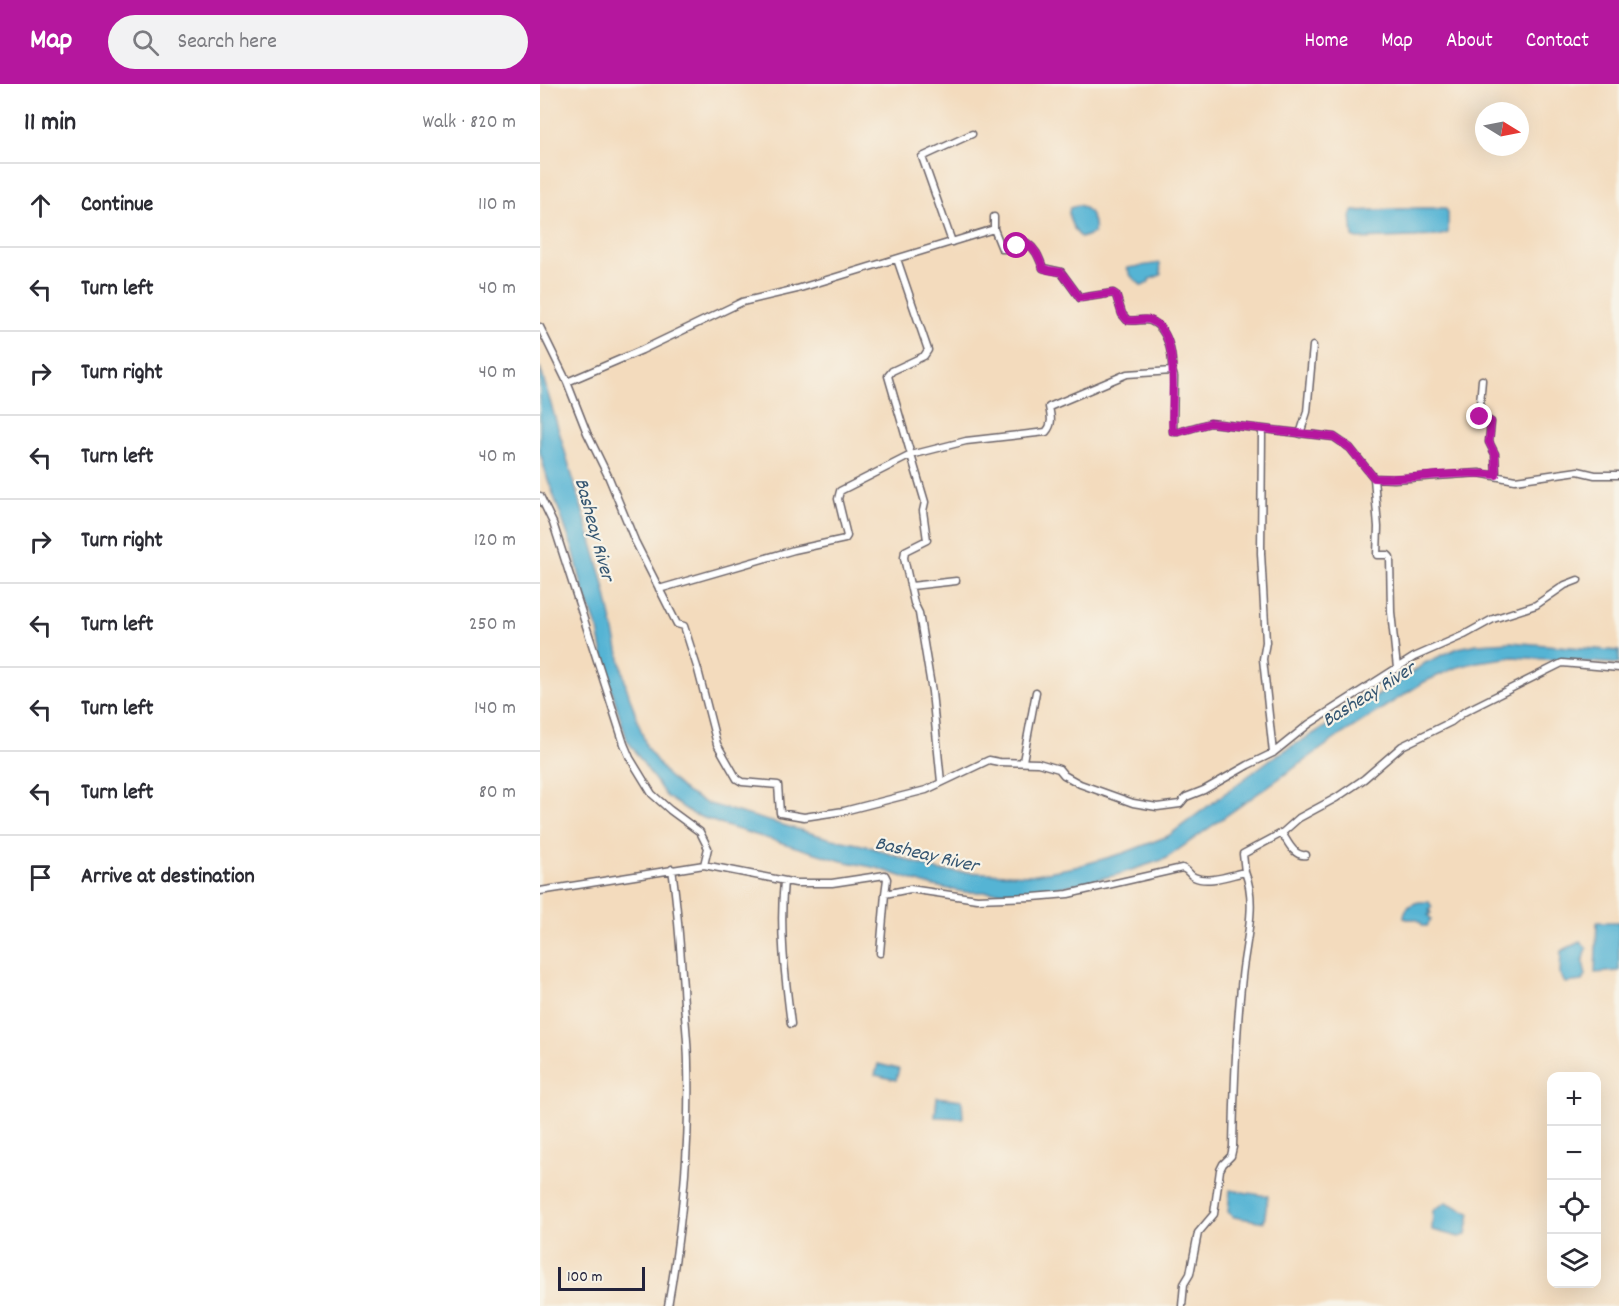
<!DOCTYPE html>
<html lang="en">
<head>
<meta charset="utf-8">
<style>
  body { margin:0; font-family:Dekko,sans-serif; background:#f2f2f3; color:#2b2b33 }
  .controls { position:absolute; right:18px; bottom:18px; display:grid; overflow:hidden; border-radius:12px; box-shadow:0 6px 24px #0002 }
  .controls button { width:54px; height:54px; display:grid; place-items:center; padding:0; border:0; border-bottom:2px solid #e1e1e2; background:#fff; color:#2b2b33; font:30px sans-serif }
  .compass { position:absolute; left:935px; top:18px; width:54px; height:54px; border-radius:50%; background:#fff; box-shadow:0 6px 24px #0002; rotate:100deg }
  .scale { position:absolute; left:18px; bottom:15px; width:87px; box-sizing:border-box; padding-left:6px; border:3px solid #22223b; border-top:0; font-size:16px; line-height:21px; white-space:nowrap; color:#22223b; -webkit-text-stroke:4px #f7f3e8; paint-order:stroke }
  .stop { position:absolute; width:18px; height:18px; margin:-14px; border:4px solid #b5179e; border-radius:50%; background:#fff }
  .stop.end { background:#b5179e; border-color:#fff; box-shadow:0 2px 6px #0008 }
  .list { margin:0; padding:0; list-style:none }
  h2 { display:flex; justify-content:space-between; align-items:center; height:78px; margin:0; padding:0 24px; font-size:26px }
  h2 small { font-size:20px; font-weight:400; color:#7c7c81 }
  .list li { display:grid; grid-template-columns:39px 1fr auto; gap:18px; align-items:center; box-sizing:border-box; height:84px; padding:0 24px; border-top:2px solid #e1e1e2 }
  .list b { display:block; font-size:22px; white-space:nowrap }
  .list em { font-size:20px; font-style:normal; color:#7c7c81 }
  .icon { flex:none; width:33px; height:33px; fill:none; stroke:currentColor; stroke-width:2; stroke-linecap:round; stroke-linejoin:round }
  .map { position:relative; flex:none; width:1079px; height:1222px; overflow:hidden }
  header { display:flex; align-items:center; gap:36px; box-sizing:border-box; height:84px; padding:0 30px; background:#b5179e; color:#fff }
  header strong { font-size:28px }
  nav { display:flex; gap:33px; margin-inline-start:auto; font-size:21px }
  .search { width:420px; height:54px; background:#f2f2f3; display:flex; align-items:center; gap:15px; box-sizing:border-box; padding:0 21px; border-radius:33px; color:#7c7c81; font-size:22px }
  main { display:flex }
  aside { flex:1; background:#fff }
  .map>svg:first-child { display:block }
  .water { fill:#55b4d4; stroke:#3c6b88; stroke-width:1.5 }
  .lines { fill:none; stroke-linecap:round; stroke-linejoin:round }
  .minor-casing { stroke:#6b6368; stroke-width:9 }
  .minor { stroke:#fff; stroke-width:6 }
  .route { stroke:#b5179e; stroke-width:8 }
  .labels { text-anchor:middle; stroke-width:4.5; stroke-linejoin:round; paint-order:stroke }
  .water-label { font-size:20px; font-style:italic; fill:#345571; stroke:#f7f3e8 }
</style>
</head>
<body>
<header>
<strong>Map</strong>
<div class="search"><svg class="icon" aria-label="search" viewBox="0 0 24 24"><circle cx="10" cy="10" r="6"/><path d="M15 15l6 6"/></svg>Search here</div>
<nav><a>Home</a><a>Map</a><a>About</a><a>Contact</a></nav>
</header>
<main>
<aside>
<h2>11 min<small>Walk · 820 m</small></h2>
<ul class="list">
<li><svg class="icon" aria-label="ahead" viewBox="0 0 24 24"><path d="M12 20V5M6 11l6-6 6 6"/></svg><div><b>Continue</b></div><em>110 m</em></li>
<li><svg class="icon" aria-label="left" viewBox="0 0 24 24"><path d="M17 20v-9H6M10 6l-5 5 5 5"/></svg><div><b>Turn left</b></div><em>40 m</em></li>
<li><svg class="icon" aria-label="right" viewBox="0 0 24 24"><path d="M7 20v-9h11M14 6l5 5-5 5"/></svg><div><b>Turn right</b></div><em>40 m</em></li>
<li><svg class="icon" aria-label="left" viewBox="0 0 24 24"><path d="M17 20v-9H6M10 6l-5 5 5 5"/></svg><div><b>Turn left</b></div><em>40 m</em></li>
<li><svg class="icon" aria-label="right" viewBox="0 0 24 24"><path d="M7 20v-9h11M14 6l5 5-5 5"/></svg><div><b>Turn right</b></div><em>120 m</em></li>
<li><svg class="icon" aria-label="left" viewBox="0 0 24 24"><path d="M17 20v-9H6M10 6l-5 5 5 5"/></svg><div><b>Turn left</b></div><em>250 m</em></li>
<li><svg class="icon" aria-label="left" viewBox="0 0 24 24"><path d="M17 20v-9H6M10 6l-5 5 5 5"/></svg><div><b>Turn left</b></div><em>140 m</em></li>
<li><svg class="icon" aria-label="left" viewBox="0 0 24 24"><path d="M17 20v-9H6M10 6l-5 5 5 5"/></svg><div><b>Turn left</b></div><em>80 m</em></li>
<li><svg class="icon" aria-label="arrive" viewBox="0 0 24 24"><path d="M6 21V4h12l-3 4 3 4H6"/></svg><div><b>Arrive at destination</b></div></li>
</ul>
</aside>
<div class="map">
<svg width="1079" height="1222" viewBox="0 0 1079 1222">
  <rect width="100%" height="100%" fill="#f7f3e8"/>
  <filter id="ink" filterUnits="userSpaceOnUse"><feTurbulence type="fractalNoise" baseFrequency=".0167" numOctaves="2"/><feDisplacementMap in="SourceGraphic" scale="12" xChannelSelector="R" yChannelSelector="G"/><feConvolveMatrix kernelMatrix="1 2 1 2 8 2 1 2 1" color-interpolation-filters="sRGB"/></filter>
  <filter id="wash" filterUnits="userSpaceOnUse"><feTurbulence type="fractalNoise" baseFrequency=".008" numOctaves="4" result="noise"/><feDisplacementMap in="SourceGraphic" scale="24" xChannelSelector="R" yChannelSelector="G"/><feGaussianBlur stdDeviation="1.35" result="paint"/><feColorMatrix in="noise" values="0 0 0 0 0 0 0 0 0 0 0 0 0 0 0 0 0 1.4 0 .05"/><feComposite in="paint" operator="in"/></filter>
  <g filter="url(#wash)">
    <rect width="100%" height="100%" fill="#f3dbbd"/>
    <path class="water" d="M539 121C551 125 556 138 554 149L541 154C534 146 526 135 530 124Z
      M877 124H905L908 128V149L898 152 817 155 813 153 811 131 814 127Z
      M620 179 621 191 610 195 608 199 602 202 591 192 587 184Z
      M0 283 62 493 86 602 107 664 127 691 146 708 166 719 288 754 327 762 399 787 491 791 535 783 584 769 628 752 732 674 854 602 885 579 918 564 937 560 970 558 1079 567V580L973 573 937 578 915 584 884 598 802 650 625 775 576 791 522 803 467 808H424L384 800 337 784 302 777 186 742 153 730 126 712 87 656 66 587 58 545 43 506 34 468 6 390 0 368Z
      M879 818H889L892 823 889 826 891 829 888 831 891 835 887 842H883C875 830 873 838 864 834 864 824 870 820 879 818Z
      M1057 838H1079V887L1055 889Z
      M1040 858 1047 864 1043 878 1046 891 1042 897 1025 899 1020 890 1021 867Z
      M338 980 359 985 356 996 335 991Z
      M397 1013 422 1016 423 1034 395 1033Z
      M690 1106 728 1112 724 1138 694 1133 688 1128Z
      M906 1118 930 1129 926 1151 919 1153 892 1146 893 1127Z"/>
  </g>
  <g filter="url(#ink)">
    <g class="lines">
      <defs>
        <path id="minor" d="M454 145 462 165H467L487 159C497 166 499 174 503 184L521 188 540 214 573 209 576 211 582 230 587 236C595 238 603 234 611 237 628 244 633 270 632 287
          M412 158 382 73 432 50
          M357 175 388 266 384 272 352 287 348 292 371 371 426 357 506 348C513 340 511 333 509 323L587 290 632 287 634 293 633 348H638L670 339 794 353 810 364 834 394
          M0 243 27 298 47 349 69 394 95 457 137 540 144 542 158 586 177 660 197 695 202 698 238 701 240 729 264 733 304 727 386 706 449 676 459 678 498 679 519 685 524 691 540 700 593 719 617 723 640 720 646 713 664 706 708 681 733 669 769 640 874 573 924 551 953 535 996 521 1025 501 1038 496
          M942 296 939 331 951 338 949 358 955 370 956 391
          M27 298 102 266 202 218 257 205 454 145V133
          M722 346 721 469 726 558 723 575 733 669
          M760 350 767 328 773 262
          M0 412 13 439 84 660 90 674 112 710 130 726 160 748 168 764 164 781
          M371 502 416 497
          M119 505 254 466 305 455 307 452 298 415 300 407 371 371 385 418 383 427 387 456 365 467 364 474 374 519 379 529 392 608 401 698
          M857 584 851 528 850 473 848 471H837L838 443 834 394 854 395 939 389 975 396 1038 387 1055 391H1079
          M483 677 496 608
          M742 749C748 758 754 773 766 771
          M244 797C239 845 245 892 251 940
          M0 807 164 781 256 799H292L345 791 347 795 345 810
          M340 869 345 810 370 805 437 815 493 813 528 810 642 784C649 786 648 790 654 793 668 800 690 791 705 788L703 770 742 749 759 734 796 714 824 695 862 662 911 638 924 628 1022 579 1079 584
          M128 1222C142 1143 150 1062 148 981 148 955 144 929 143 903 140 864 138 825 132 785
          M642 1222 644 1200 650 1190 658 1149 674 1130 680 1086 683 1080 691 1072 693 1063C694 1006 696 949 702 893 705 859 718 821 705 788"/>
      </defs>
      <use href="#minor" class="minor-casing"/>
      <use href="#minor" class="minor"/>
    </g>
  </g>
  <g class="lines" filter="url(#ink)">
    <path class="route" d="M477 162 487 159C497 166 499 174 503 184L508 186 521 188 540 214 573 209 576 211 582 230 587 236C595 238 603 234 610 236 644 250 629 320 633 348H639L670 339 794 353 810 364 834 394C875 396 915 386 956 391L955 370 949 358 951 338 940 333"/>
  </g>
  <g class="labels">
    <g class="water-label">
      <text transform="translate(56 445) rotate(75)" y="7">Basheay River</text>
      <text transform="translate(828 609) rotate(-32)" y="7">Basheay River</text>
      <text transform="translate(387 769) rotate(13)" y="7">Basheay River</text>
    </g>
  </g>
</svg>
<div class="controls">
<button>+</button>
<button>−</button>
<button><svg class="icon" aria-label="locate" viewBox="0 0 24 24"><circle cx="12" cy="12" r="6"/><path d="M12 2v4M12 18v4M2 12h4M18 12h4"/></svg></button>
<button><svg class="icon" aria-label="layers" viewBox="0 0 24 24"><path d="M12 4l9 5-9 5-9-5zM3 14l9 5 9-5"/></svg></button>
</div>
<svg class="compass" viewBox="-18 -18 36 36"><path d="M0-13l5 13h-10z" fill="#e53935"/><path d="M0 13l5-13h-10z" fill="#7c7c81"/></svg>
<div class="scale">100 m</div>
<div class="stop" style="left:477px;top:162px"></div>
<div class="stop end" style="left:940px;top:333px"></div>
</div>
</main>
</body>
</html>
